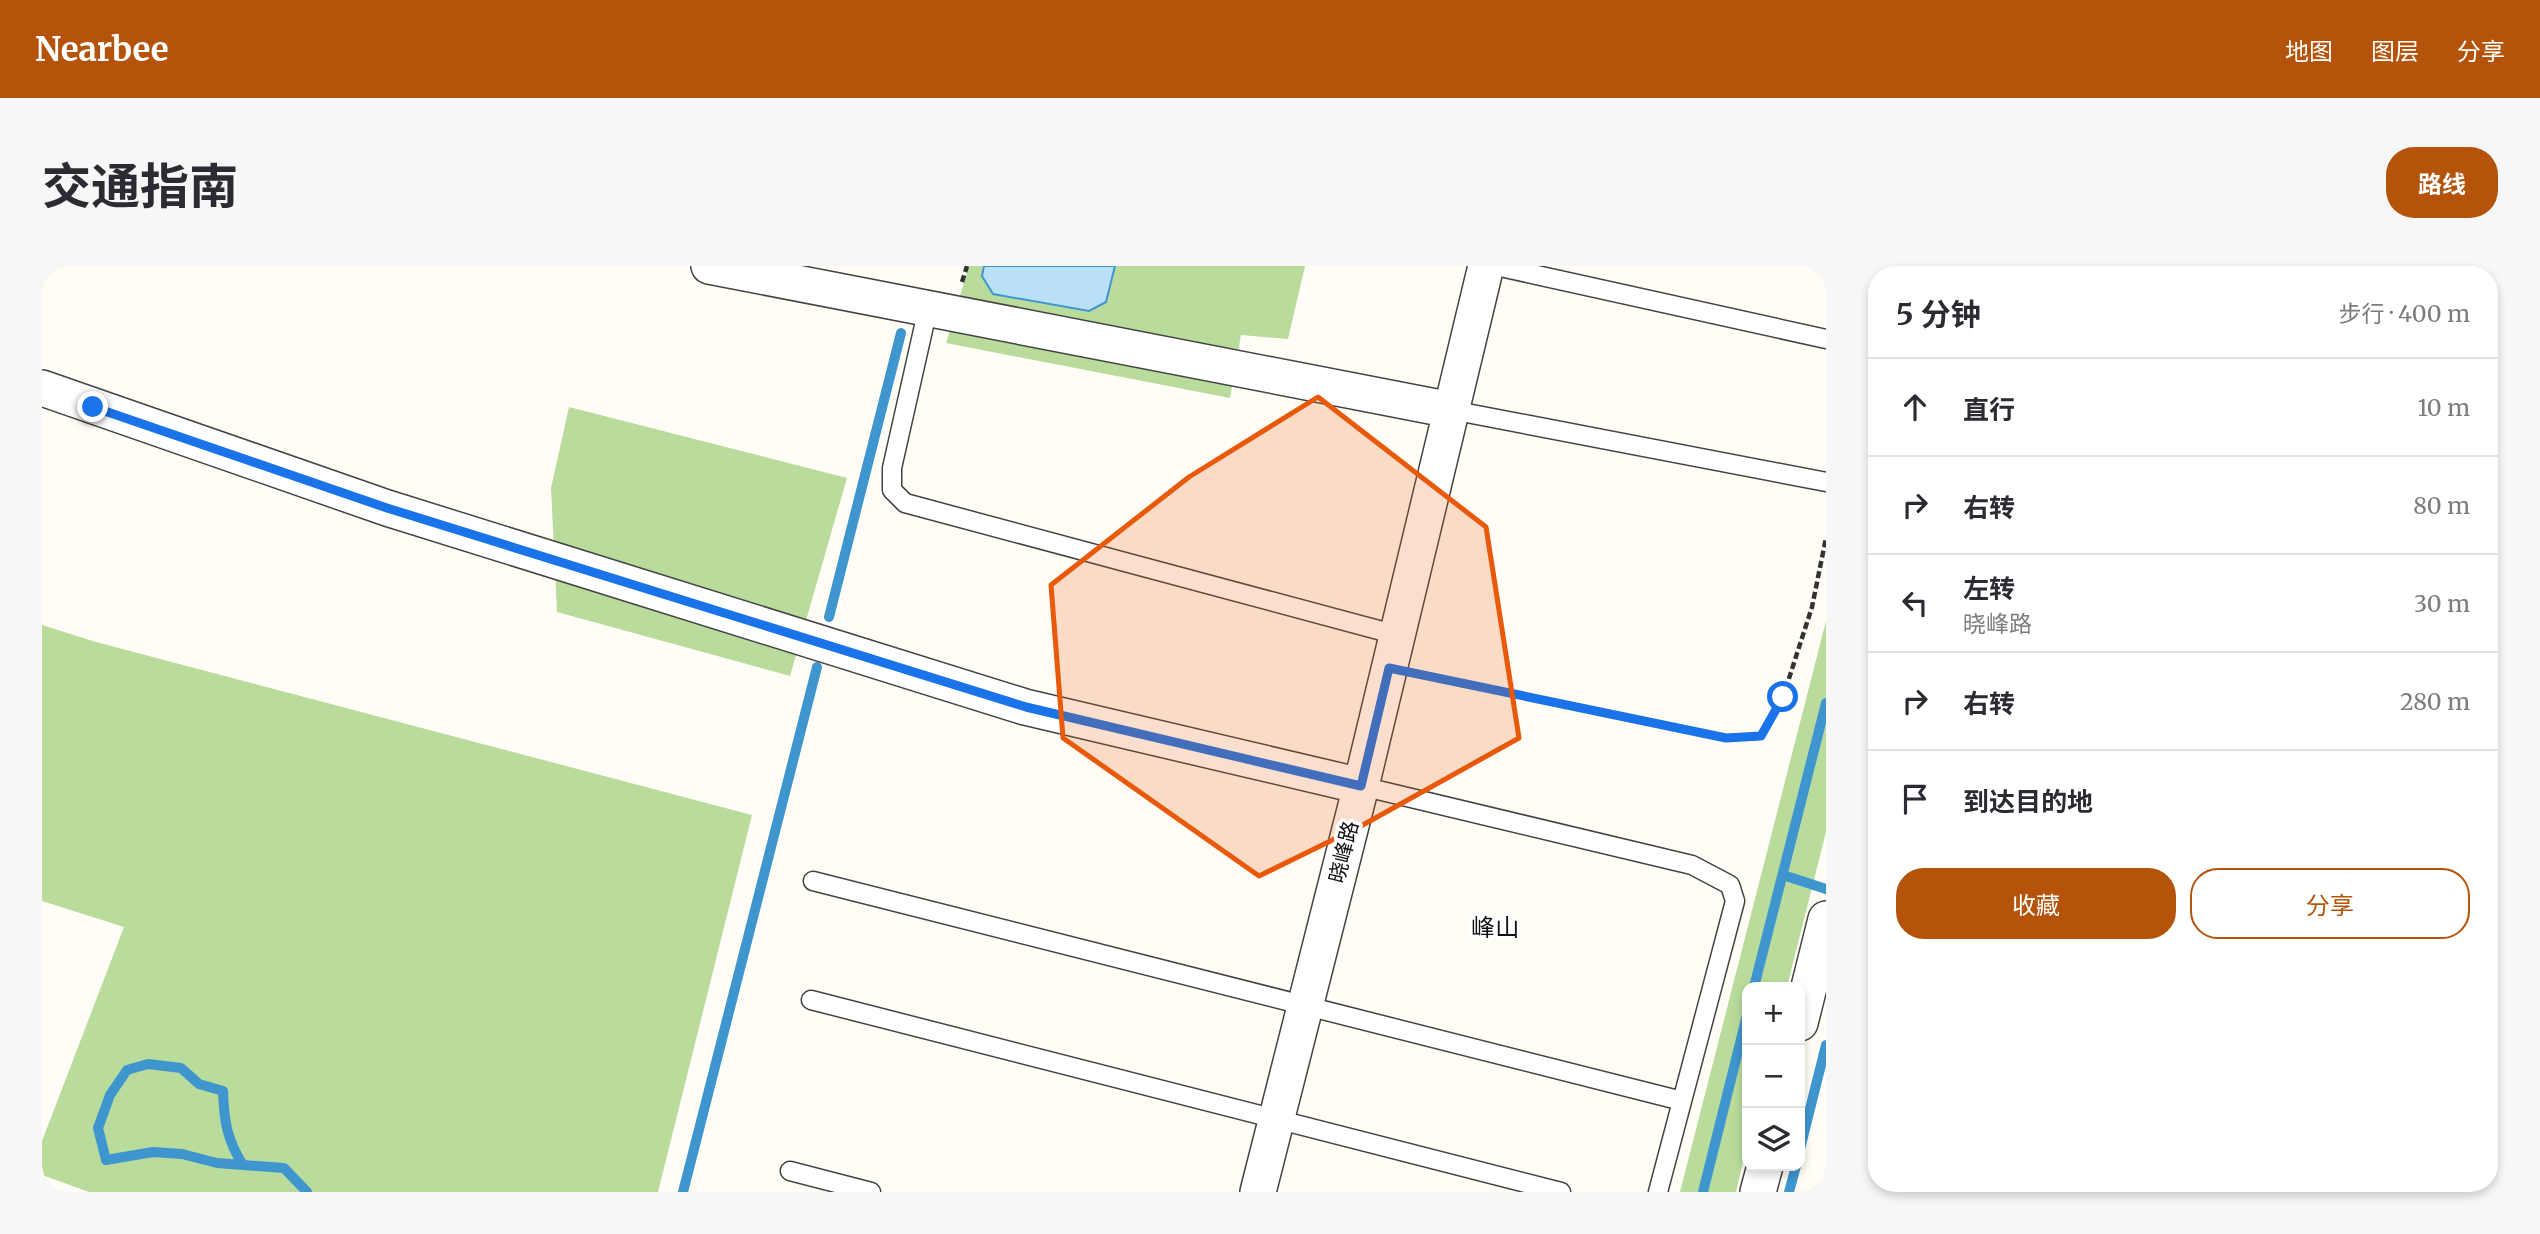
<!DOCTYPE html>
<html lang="zh">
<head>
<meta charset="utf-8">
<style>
  body { margin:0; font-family:Merriweather,"Noto Sans SC",serif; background:#f7f7f7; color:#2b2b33 }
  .controls { position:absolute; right:21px; bottom:21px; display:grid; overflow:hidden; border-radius:14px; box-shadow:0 4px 10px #0003 }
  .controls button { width:63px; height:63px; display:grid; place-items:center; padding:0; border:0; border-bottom:2px solid #e1e1e2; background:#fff; color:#2b2b33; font:35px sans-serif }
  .stop { position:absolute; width:21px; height:21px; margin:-16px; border:5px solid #1a73e8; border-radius:50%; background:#fff }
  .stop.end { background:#1a73e8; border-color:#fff; box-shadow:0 2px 7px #0008 }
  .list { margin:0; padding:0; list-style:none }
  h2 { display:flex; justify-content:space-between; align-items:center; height:91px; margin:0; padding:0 28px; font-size:30px }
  h2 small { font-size:23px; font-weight:400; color:#7c7c81 }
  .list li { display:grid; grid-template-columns:46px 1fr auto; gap:21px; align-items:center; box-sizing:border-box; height:98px; padding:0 28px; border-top:2px solid #e1e1e2 }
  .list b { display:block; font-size:26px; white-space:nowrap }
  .list p { margin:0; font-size:23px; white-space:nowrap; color:#7c7c81 }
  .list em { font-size:23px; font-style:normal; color:#7c7c81 }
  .actions { display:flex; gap:14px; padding:21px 28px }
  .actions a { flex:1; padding:16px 0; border:2px solid #b45309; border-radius:28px; text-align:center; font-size:24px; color:#b45309 }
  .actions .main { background:#b45309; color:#fff }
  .icon { flex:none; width:38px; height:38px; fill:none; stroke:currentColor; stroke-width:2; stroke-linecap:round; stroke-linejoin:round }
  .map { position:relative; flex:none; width:1784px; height:926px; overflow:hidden; border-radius:28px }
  header { display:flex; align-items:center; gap:42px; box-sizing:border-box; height:98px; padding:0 35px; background:#b45309; color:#fff }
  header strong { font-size:33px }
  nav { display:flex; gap:38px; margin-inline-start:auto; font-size:24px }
  .intro { display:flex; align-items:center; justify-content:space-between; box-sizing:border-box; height:168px; padding:0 42px }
  h1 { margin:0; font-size:49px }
  .button { padding:18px 32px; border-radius:28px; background:#b45309; color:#fff; font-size:24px; font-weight:700 }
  main { display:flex; gap:42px; padding:0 42px }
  aside { flex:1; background:#fff; border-radius:28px; box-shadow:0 4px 10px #0003 }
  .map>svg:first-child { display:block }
  .forest { fill:#b9dc9c }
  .water { fill:#b9e0f7; stroke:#3f96cf; stroke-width:2 }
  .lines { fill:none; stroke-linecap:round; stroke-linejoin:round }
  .stream { stroke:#3f96cf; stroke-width:10 }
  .lane-casing { stroke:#444; stroke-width:21 }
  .street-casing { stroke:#444; stroke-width:38 }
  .path { stroke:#333; stroke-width:4.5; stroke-dasharray:7 3.5; stroke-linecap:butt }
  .lane { stroke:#fff; stroke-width:18 }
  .street { stroke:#fff; stroke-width:35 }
  .route { stroke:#1a73e8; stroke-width:9 }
  .marked { fill:#e8590c; fill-opacity:0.2; stroke:#e8590c; stroke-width:5; stroke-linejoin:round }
  .labels { text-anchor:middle; stroke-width:7; stroke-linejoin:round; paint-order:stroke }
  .street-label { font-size:21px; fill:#111; stroke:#fff }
  .quarter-label { font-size:24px; fill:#111; stroke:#fff }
</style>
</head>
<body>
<header>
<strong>Nearbee</strong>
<nav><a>地图</a><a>图层</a><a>分享</a></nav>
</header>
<div class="intro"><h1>交通指南</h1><a class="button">路线</a></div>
<main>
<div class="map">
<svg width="1784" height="926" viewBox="0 0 1784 926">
  <rect width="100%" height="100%" fill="#fffdf5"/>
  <path class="forest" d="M927 0H1263L1246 73 1199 69 1188 132 904 77Z
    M527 141 805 212 748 410 515 346 509 222Z
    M1784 355V566L1745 721H1705V879L1694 926H1638Z
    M0 359 54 376 710 549 616 926H47L0 909V875L82 661 0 635Z"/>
  <path class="water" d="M942 0H1073L1064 36 1047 45 951 28 940 10Z"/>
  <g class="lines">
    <path class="stream" d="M787 351 859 67
      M1741 609 1784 623
      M1712 721 1784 437
      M1758 883 1784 779
      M201 899C185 874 182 855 181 825L157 818 139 802 106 798 85 804 68 829 56 862 64 894 111 886 140 888 175 897 242 902 265 926
      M641 926 775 401
      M1661 926 1705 749
      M1747 926 1754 900"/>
    <defs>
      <path id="lane" d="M1454 0 1784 73
        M886 42 850 202V224L863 237 1355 369
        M1409 144 1784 216
        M1319 520 1650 599 1688 619 1693 635 1616 926
        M771 615 1640 835
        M769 734 1519 926
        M748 905 829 926"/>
      <path id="street" d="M667 0 1409 144
        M0 122 345 242 983 441 1319 520
        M1758 757 1784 653
        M1216 926 1319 520 1444 0
        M1716 926 1723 900"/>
    </defs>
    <use href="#lane" class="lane-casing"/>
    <use href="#street" class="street-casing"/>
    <path class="path" d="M920 16 925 0
      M1380 408 1684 472 1719 470 1741 431 1770 341 1784 272"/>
    <use href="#lane" class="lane"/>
    <use href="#street" class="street"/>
  </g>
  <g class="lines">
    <path class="route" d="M51 141 345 242 984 441 1319 520 1347 402 1684 472 1719 470 1741 431"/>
  </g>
  <path class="marked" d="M1276 131 1444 261 1477 472 1319 560 1217 610 1021 472 1009 319 1147 211Z"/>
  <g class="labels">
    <g class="street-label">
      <text transform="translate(1302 586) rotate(-76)" y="7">晓峰路</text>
    </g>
    <g class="quarter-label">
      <text x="1453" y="670">峰山</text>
    </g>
  </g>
</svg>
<div class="controls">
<button>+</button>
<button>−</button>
<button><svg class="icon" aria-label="layers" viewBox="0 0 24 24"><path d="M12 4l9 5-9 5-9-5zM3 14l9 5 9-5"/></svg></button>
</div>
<div class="stop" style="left:1741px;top:431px"></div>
<div class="stop end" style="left:51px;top:141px"></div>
</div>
<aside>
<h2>5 分钟<small>步行 · 400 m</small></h2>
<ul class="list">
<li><svg class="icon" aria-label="ahead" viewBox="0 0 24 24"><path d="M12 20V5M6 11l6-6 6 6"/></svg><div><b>直行</b></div><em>10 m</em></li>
<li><svg class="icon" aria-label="right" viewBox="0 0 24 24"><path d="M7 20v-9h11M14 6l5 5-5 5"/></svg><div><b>右转</b></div><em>80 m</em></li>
<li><svg class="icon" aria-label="left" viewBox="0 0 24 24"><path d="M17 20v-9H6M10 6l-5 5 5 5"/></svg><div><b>左转</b><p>晓峰路</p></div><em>30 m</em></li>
<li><svg class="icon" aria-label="right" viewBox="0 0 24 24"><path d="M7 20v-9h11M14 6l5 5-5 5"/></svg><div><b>右转</b></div><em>280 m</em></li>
<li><svg class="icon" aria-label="arrive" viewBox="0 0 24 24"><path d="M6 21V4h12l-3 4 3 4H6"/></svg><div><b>到达目的地</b></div></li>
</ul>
<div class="actions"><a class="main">收藏</a><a>分享</a></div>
</aside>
</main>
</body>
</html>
